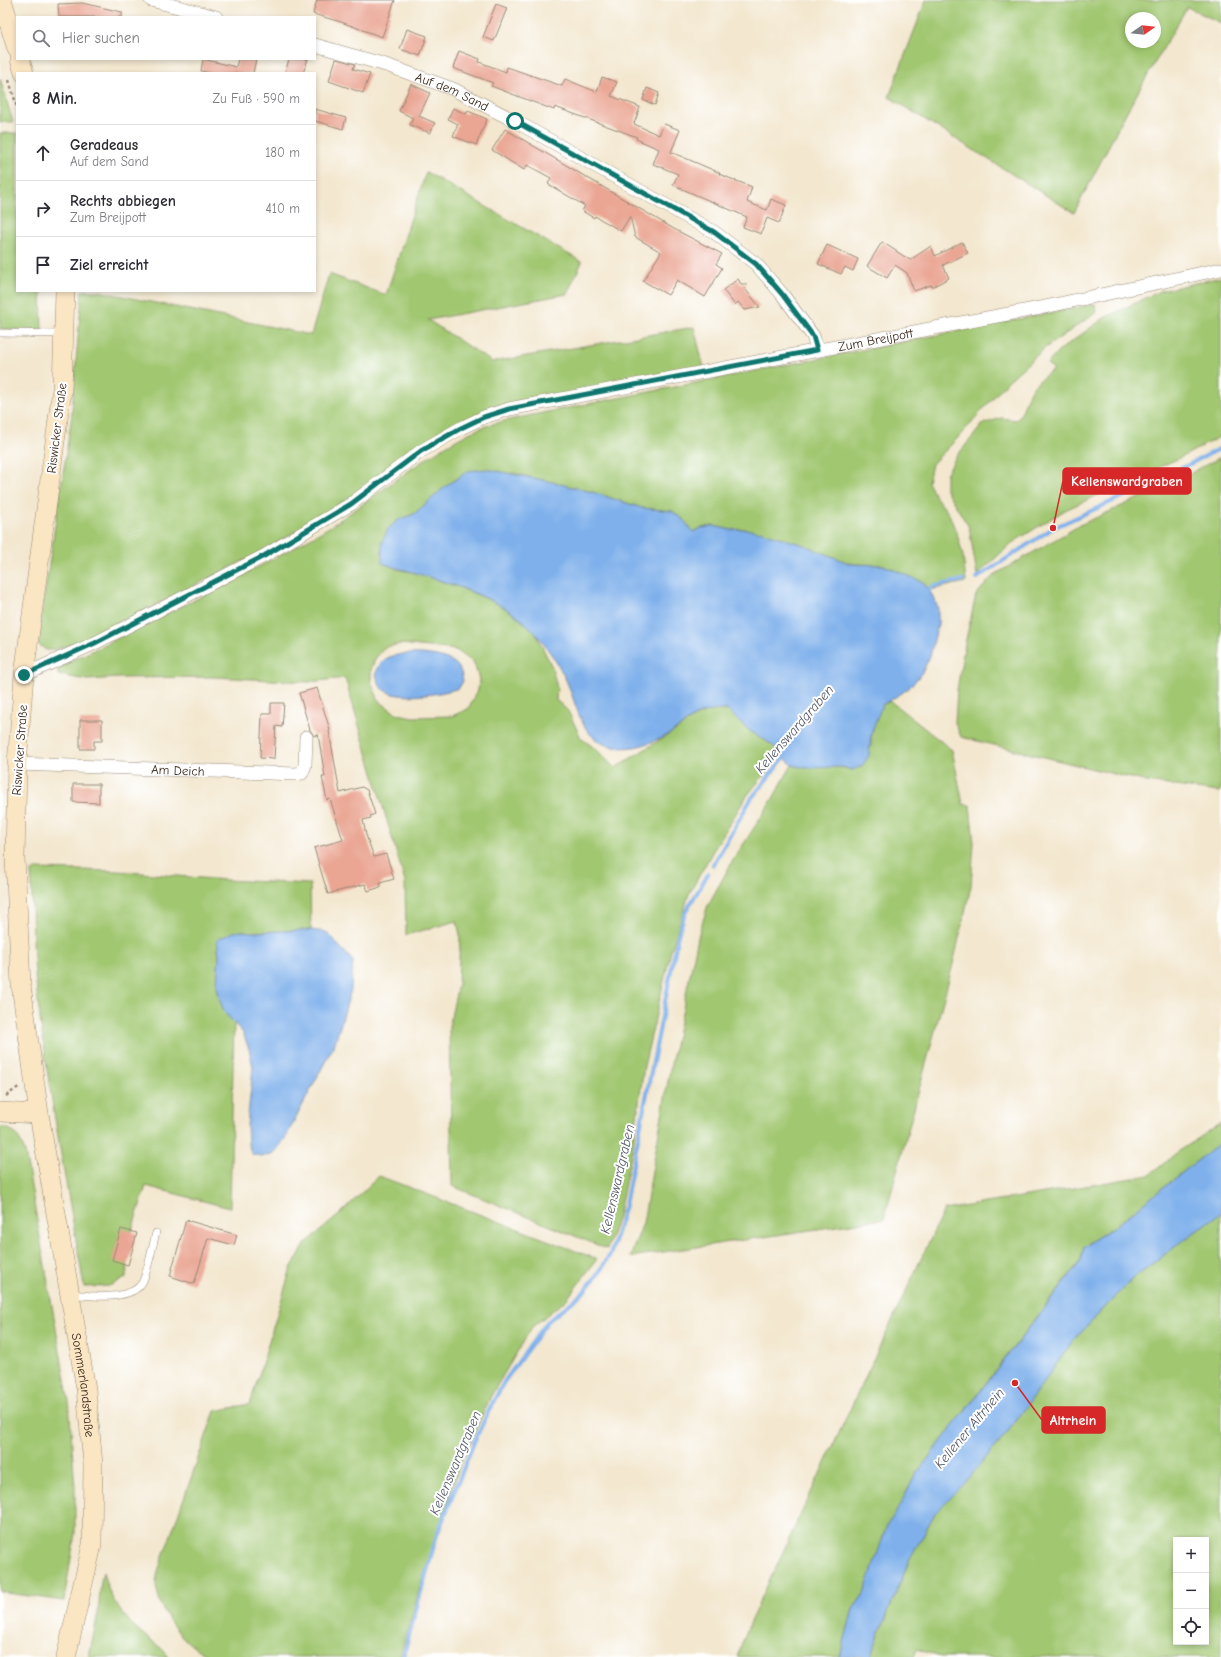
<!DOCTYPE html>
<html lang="de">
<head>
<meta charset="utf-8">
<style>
  body { margin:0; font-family:"Comic Neue",sans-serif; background:#f2f2f3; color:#2b2b33 }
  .controls { position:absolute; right:12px; bottom:12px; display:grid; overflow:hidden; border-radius:0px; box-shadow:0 2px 6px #0003 }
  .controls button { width:36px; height:36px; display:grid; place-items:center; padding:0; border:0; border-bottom:1px solid #e1e1e2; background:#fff; color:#2b2b33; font:20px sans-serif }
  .compass { position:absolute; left:1125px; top:12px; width:36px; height:36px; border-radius:50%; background:#fff; box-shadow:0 2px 6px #0003; rotate:76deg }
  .stop { position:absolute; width:12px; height:12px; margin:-9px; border:3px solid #0f766e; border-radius:50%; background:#fff }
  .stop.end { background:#0f766e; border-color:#fff; box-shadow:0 1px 4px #0008 }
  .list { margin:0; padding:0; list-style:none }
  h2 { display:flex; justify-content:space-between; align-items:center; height:52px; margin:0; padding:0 16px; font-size:17px }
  h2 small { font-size:13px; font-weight:400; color:#7c7c81 }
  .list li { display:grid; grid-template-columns:26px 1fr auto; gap:12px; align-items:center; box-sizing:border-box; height:56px; padding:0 16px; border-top:1px solid #e1e1e2 }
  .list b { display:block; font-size:15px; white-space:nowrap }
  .list p { margin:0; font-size:13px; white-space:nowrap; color:#7c7c81 }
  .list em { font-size:13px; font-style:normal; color:#7c7c81 }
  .icon { flex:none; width:22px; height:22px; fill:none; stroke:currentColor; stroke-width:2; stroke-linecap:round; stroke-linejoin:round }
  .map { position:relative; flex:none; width:1221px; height:1657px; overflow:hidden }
  .search { position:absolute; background:#fff; box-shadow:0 2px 6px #0003; left:16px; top:16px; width:300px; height:44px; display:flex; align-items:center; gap:10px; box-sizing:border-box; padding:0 14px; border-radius:0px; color:#7c7c81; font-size:15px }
  .panel { position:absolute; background:#fff; box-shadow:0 2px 6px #0003; left:16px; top:72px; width:300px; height:220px; border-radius:0px }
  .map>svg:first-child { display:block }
  .green { fill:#a1c771; stroke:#6e7848; fill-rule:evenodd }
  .water { fill:#7fb0eb; stroke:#5d6d84 }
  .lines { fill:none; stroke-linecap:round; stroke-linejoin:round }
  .stream { stroke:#7fb0eb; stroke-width:4 }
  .building { fill:#eaa593 }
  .lane-casing { stroke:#978876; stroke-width:8 }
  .street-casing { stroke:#978876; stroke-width:14 }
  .secondary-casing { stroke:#978876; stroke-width:20 }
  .path { stroke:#978876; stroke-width:2.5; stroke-dasharray:3 3; stroke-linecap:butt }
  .lane { stroke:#fff; stroke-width:7 }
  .street { stroke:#fff; stroke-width:13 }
  .secondary { stroke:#fbe6c4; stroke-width:19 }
  .route { stroke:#0f766e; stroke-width:5 }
  .labels { text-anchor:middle; stroke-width:4; stroke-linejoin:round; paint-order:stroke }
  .street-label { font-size:13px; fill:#3b2a1e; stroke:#fff }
  .water-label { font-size:14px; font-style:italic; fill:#535966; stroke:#fff }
  .leader { fill:none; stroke:#d62828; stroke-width:1.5 }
  .callout-dot { fill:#d62828; stroke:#fff; stroke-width:1.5 }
  .callout { fill:#d62828; stroke:#d62828; stroke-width:1.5 }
  .callout-label { font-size:14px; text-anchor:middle; font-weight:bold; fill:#fff }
</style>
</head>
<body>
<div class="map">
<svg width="1221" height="1657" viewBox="0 0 1221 1657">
  <rect width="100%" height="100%" fill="#fff"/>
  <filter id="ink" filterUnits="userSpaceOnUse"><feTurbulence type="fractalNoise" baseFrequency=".025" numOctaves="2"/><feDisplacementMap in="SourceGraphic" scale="8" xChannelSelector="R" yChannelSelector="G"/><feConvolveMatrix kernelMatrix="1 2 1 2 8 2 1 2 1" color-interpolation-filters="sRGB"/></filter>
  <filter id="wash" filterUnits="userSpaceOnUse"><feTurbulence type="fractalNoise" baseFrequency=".012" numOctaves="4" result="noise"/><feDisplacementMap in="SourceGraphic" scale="16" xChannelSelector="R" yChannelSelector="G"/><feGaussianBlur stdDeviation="0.9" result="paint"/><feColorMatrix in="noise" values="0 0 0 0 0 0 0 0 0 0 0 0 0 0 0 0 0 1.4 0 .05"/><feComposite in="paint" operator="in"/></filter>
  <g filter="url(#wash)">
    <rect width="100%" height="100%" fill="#f3e7cf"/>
    <path class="green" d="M926 0H1221V23L1187 7 1126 113 1074 213 889 97ZM1131 18H1155V42H1131Z
      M0 78 13 122H0Z
      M0 133H17V291H41L42 330 0 329Z
      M426 172 582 262 567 294 428 320 492 362 694 327 704 368 492 410 450 427 412 451 373 481 325 514 265 550 88 639 53 650H46L39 645 38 637 71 421 82 291H98L311 335 329 274 386 295Z
      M1221 277V436L1184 456 1065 510 1012 543 977 575 969 527 946 490V474L956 457 983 424 1001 418 1017 420C1024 410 1025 401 1030 391 1036 382 1046 375 1054 369L1047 364 1060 350 1104 318 1160 291Z
      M1095 304 1097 312 1045 348 1008 381 955 441 932 464 928 482 935 496 949 514 958 537 963 556 966 582 929 590 922 582 883 565 851 564 780 537 744 529 731 530 714 526 702 528 693 532 684 520 672 511 642 508 592 492 513 473 431 500 414 514 398 520 395 569 418 573 459 587 504 606 535 632 552 667 557 688 556 700 568 711 581 738 597 750 615 768 676 730 694 717 712 710H727L750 731 771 744 781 754 746 797 713 851 689 894 671 951 644 1066 633 1146 618 1217 607 1249 452 1186 449 1027 458 984 460 935 457 921 406 935 405 882 345 678 309 682 214 677 119 678 87 680 58 675V670L65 664C151 622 238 580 321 532 371 502 415 461 467 434 488 423 514 419 537 414ZM401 644 456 650 474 663 479 679 478 690 468 709 452 716 413 717 397 714 379 701 371 682V670L375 659 385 647Z
      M1221 457V790L1218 792 1147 782 961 737 955 723 957 690 964 648 976 595 994 575 1082 524 1170 484Z
      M890 701 952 750 963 804 970 805 974 843 971 886 953 964 884 1219 630 1257 643 1223 671 1064 699 933 708 905 732 862 772 800 792 765C812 769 833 763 852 770L871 746V735L875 721 882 705Z
      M36 869 117 871 225 880 310 884 311 930 253 932 242 931 217 947 219 954 217 986 220 1000 224 1012 234 1021 230 1208 146 1186 132 1230 126 1278 109 1286 84 1287C68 1189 48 1092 37 993 32 953 33 912 31 872Z
      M1221 1123V1142L1115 1226 1084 1246 1081 1260 916 1474 893 1519 888 1523 864 1594 853 1609 840 1657H737L750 1622 944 1210 1150 1175 1175 1154Z
      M0 1127C17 1129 19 1138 25 1152L69 1402 75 1488V1533L64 1601 0 1592Z
      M379 1176 597 1259 567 1299 532 1327 492 1394 460 1464 422 1581 400 1657H210C185 1645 162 1618 157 1590 155 1585 157 1577 158 1571L215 1411 250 1404 291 1268 306 1243 339 1215Z
      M1221 1213V1657H940L917 1649 914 1657H870L908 1563 935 1513 964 1484 1014 1424 1072 1342 1134 1277ZM1176 1540H1206V1642H1176Z
      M103 1572C109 1598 122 1617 143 1634 152 1642 162 1647 169 1657H91L89 1656C93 1638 97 1621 99 1603 100 1592 100 1583 103 1572Z"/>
    <path class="water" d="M486 469 548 481 592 492 642 508 672 511 684 520 693 532 702 528 714 526 731 530 744 529 763 532 804 545 851 564 883 565 923 582 929 590 935 600 938 609V624L930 656 923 671 912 685 902 693 882 705 871 735 869 756 862 766 852 770 843 767 805 768 792 765 771 744 750 731 727 710C715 710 705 711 694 717 688 720 683 725 677 729 661 740 635 751 614 747 580 741 578 706 566 680 558 663 548 649 536 634 510 602 458 586 419 574 407 570 394 568 382 563V542L388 529 398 520 414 514 446 486 468 471Z
      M402 654C416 653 441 654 453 662 460 666 462 674 463 681L459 688C442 694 399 701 384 690 379 687 377 679 376 673 382 658 387 657 402 654Z
      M311 930 326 932 353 961 351 990 335 1043 286 1137C276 1152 271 1160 252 1154L248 1144 247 1125 253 1067 249 1049 243 1033 224 1012 220 1000 217 986 219 954 217 940 233 932 242 931 253 932Z
      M1221 1142V1213L1134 1277 1072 1342 1014 1424 964 1484 935 1513 908 1563 870 1657H840L853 1609 864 1594 888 1522 893 1518 916 1474 1081 1261 1084 1246 1115 1226Z"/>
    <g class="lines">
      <path class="stream" d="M977 578 1053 528 1151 484 1221 448
        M926 593 932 587 963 580
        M713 865 751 799 787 754
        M403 1657 437 1535 474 1442 492 1404 504 1382 547 1322 583 1293 598 1274 611 1253 625 1205 678 935 685 913 708 874"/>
    </g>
    <g id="blocks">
      <path class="building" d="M317 0H395L382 37 341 22 313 14Z
        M82 3 122 12V17H59L58 4Z
        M496 4 507 8 494 41 483 37Z
        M407 29 427 36 420 56 400 49Z
        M459 51 480 59 479 62 506 72 507 67 562 86 565 79 597 92 602 77 617 82 611 96 640 107 634 124 659 135 664 124 680 130 671 152 720 173 719 174 752 187 747 202 767 210 771 199 786 205 779 223 767 218 761 234 743 227 747 217 673 185 678 174 653 164 659 149 636 139 637 137 555 107 554 110 491 86 493 83 453 68Z
        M203 59 236 67 238 59H256L253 73H211L201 71Z
        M289 59H308L303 73H285Z
        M336 59 355 64 353 69 370 74 363 93 329 81Z
        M411 84 430 93 419 116 435 123 430 133 410 125 413 118 399 111Z
        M647 88 659 93 655 105 643 100Z
        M453 108 466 114 468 111 487 119 476 145 453 136 458 124 448 119Z
        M315 109 346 118 343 129 315 121Z
        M505 129 674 229 722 254 716 264 722 268 705 297 677 280 668 295 643 281 661 252 635 237 630 216 621 231 595 216 594 218 582 211 585 206 548 184 551 178 527 165 524 170 492 150Z
        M882 242 910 260 931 246 935 256 962 242 968 253 943 265 949 278 932 287 931 285 914 291 907 273 895 265 887 278 867 266Z
        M827 245 858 259 853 271 845 267 841 274 818 264Z
        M738 279 741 284H746L745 289 760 307 745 310 738 302 735 305 723 290Z
        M317 688 330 730 329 731 340 793 362 787 367 790 375 814 370 816 371 818 363 820 366 835 374 857 386 854 394 879 380 883 381 887 368 891 365 884 328 894 314 848 343 840 330 799 327 800 322 777H325L318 734 314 736 310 730 299 693Z
        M271 703H284L282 727 276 726 274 759 260 758 262 714H271Z
        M80 720H102V741H94V749H80Z
        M73 784H99V803L73 802Z
        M186 1220 237 1235 234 1245 208 1238 194 1284 170 1276Z
        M121 1229 137 1233 128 1265 112 1260Z"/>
    </g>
  </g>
  <g filter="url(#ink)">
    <use href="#blocks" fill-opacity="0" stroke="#978876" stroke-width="1"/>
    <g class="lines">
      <defs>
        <path id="lane" d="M0 333 63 334
          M71 1294C89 1296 133 1302 143 1281 149 1266 152 1248 156 1233"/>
        <g id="street">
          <path d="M151 0 216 17"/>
          <path id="s1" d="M315 45 386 65 453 89 515 121 714 232 756 264 782 294 813 336 817 350"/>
          <path id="s2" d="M24 675 95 643 264 556 351 504 421 451 461 428 484 417 509 409 1040 308 1221 269"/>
          <path id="s3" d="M17 764 295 774 302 773 305 765 306 737"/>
        </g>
        <g id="secondary">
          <path d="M2 0 17 49"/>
          <path d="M20 59 24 73"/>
          <path id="s4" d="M65 291 62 389 24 675 17 764 15 858 21 985 39 1114 86 1389 93 1464 92 1545 66 1657"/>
          <path d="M0 1112 39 1114"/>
        </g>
      </defs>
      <use href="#lane" class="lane-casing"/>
      <use href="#street" class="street-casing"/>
      <use href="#secondary" class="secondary-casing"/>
      <path class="path" d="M9 80 17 107
        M6 1096 20 1086"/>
      <use href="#lane" class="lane"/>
      <use href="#street" class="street"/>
      <use href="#secondary" class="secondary"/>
    </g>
  </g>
  <g class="lines" filter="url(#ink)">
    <path class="route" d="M24 675 95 643 264 556 351 504 421 451 461 428 484 417 509 409 817 350 813 336 782 294 756 264 714 232 515 121"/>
  </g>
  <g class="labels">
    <g class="street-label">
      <text dy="5" stroke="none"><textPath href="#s1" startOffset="145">Auf dem Sand</textPath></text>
      <text dy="5" stroke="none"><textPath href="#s2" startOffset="928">Zum Breijpott</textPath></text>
      <text transform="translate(56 428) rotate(-83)" y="5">Riswicker Straße</text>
      <text transform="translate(19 750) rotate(-86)" y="5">Riswicker Straße</text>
      <text dy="5" stroke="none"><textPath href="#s3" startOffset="161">Am Deich</textPath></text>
      <text dy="5" stroke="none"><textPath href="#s4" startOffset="1102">Sommerlandstraße</textPath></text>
    </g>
    <g class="water-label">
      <text transform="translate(794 729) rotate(-49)" y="5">Kellenswardgraben</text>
      <text transform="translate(617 1179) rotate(-77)" y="5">Kellenswardgraben</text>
      <text transform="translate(969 1428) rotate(-50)" y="5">Kellener Altrhein</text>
      <text transform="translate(455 1463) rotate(-67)" y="5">Kellenswardgraben</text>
    </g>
  </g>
  <path class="leader" d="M1053 528L1063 481M1015 1383L1042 1420"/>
  <g class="callout-dot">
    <circle cx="1053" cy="528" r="4"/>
    <circle cx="1015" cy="1383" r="4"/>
  </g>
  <g class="callout">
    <rect x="1063" y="468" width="128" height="26" rx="4"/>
    <rect x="1042" y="1407" width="63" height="26" rx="4"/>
  </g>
  <g class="callout-label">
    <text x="1127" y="486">Kellenswardgraben</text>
    <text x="1073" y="1425">Altrhein</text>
  </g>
</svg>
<div class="controls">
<button>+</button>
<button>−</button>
<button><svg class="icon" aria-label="locate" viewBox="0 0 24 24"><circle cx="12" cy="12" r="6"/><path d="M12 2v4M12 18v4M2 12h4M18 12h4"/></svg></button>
</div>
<svg class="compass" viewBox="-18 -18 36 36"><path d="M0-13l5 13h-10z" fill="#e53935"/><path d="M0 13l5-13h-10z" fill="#7c7c81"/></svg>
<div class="stop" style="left:515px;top:121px"></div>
<div class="stop end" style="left:24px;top:675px"></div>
<div class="search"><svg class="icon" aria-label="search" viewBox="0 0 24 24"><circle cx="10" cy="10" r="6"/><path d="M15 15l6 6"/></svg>Hier suchen</div>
<section class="panel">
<h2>8 Min.<small>Zu Fuß · 590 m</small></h2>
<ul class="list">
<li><svg class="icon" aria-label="ahead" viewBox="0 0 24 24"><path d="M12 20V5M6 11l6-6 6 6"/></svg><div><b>Geradeaus</b><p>Auf dem Sand</p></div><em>180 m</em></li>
<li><svg class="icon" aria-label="right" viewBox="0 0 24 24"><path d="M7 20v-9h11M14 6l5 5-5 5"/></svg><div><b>Rechts abbiegen</b><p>Zum Breijpott</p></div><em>410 m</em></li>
<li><svg class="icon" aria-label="arrive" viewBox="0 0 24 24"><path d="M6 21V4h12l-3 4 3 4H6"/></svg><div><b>Ziel erreicht</b></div></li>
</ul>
</section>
</div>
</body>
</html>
